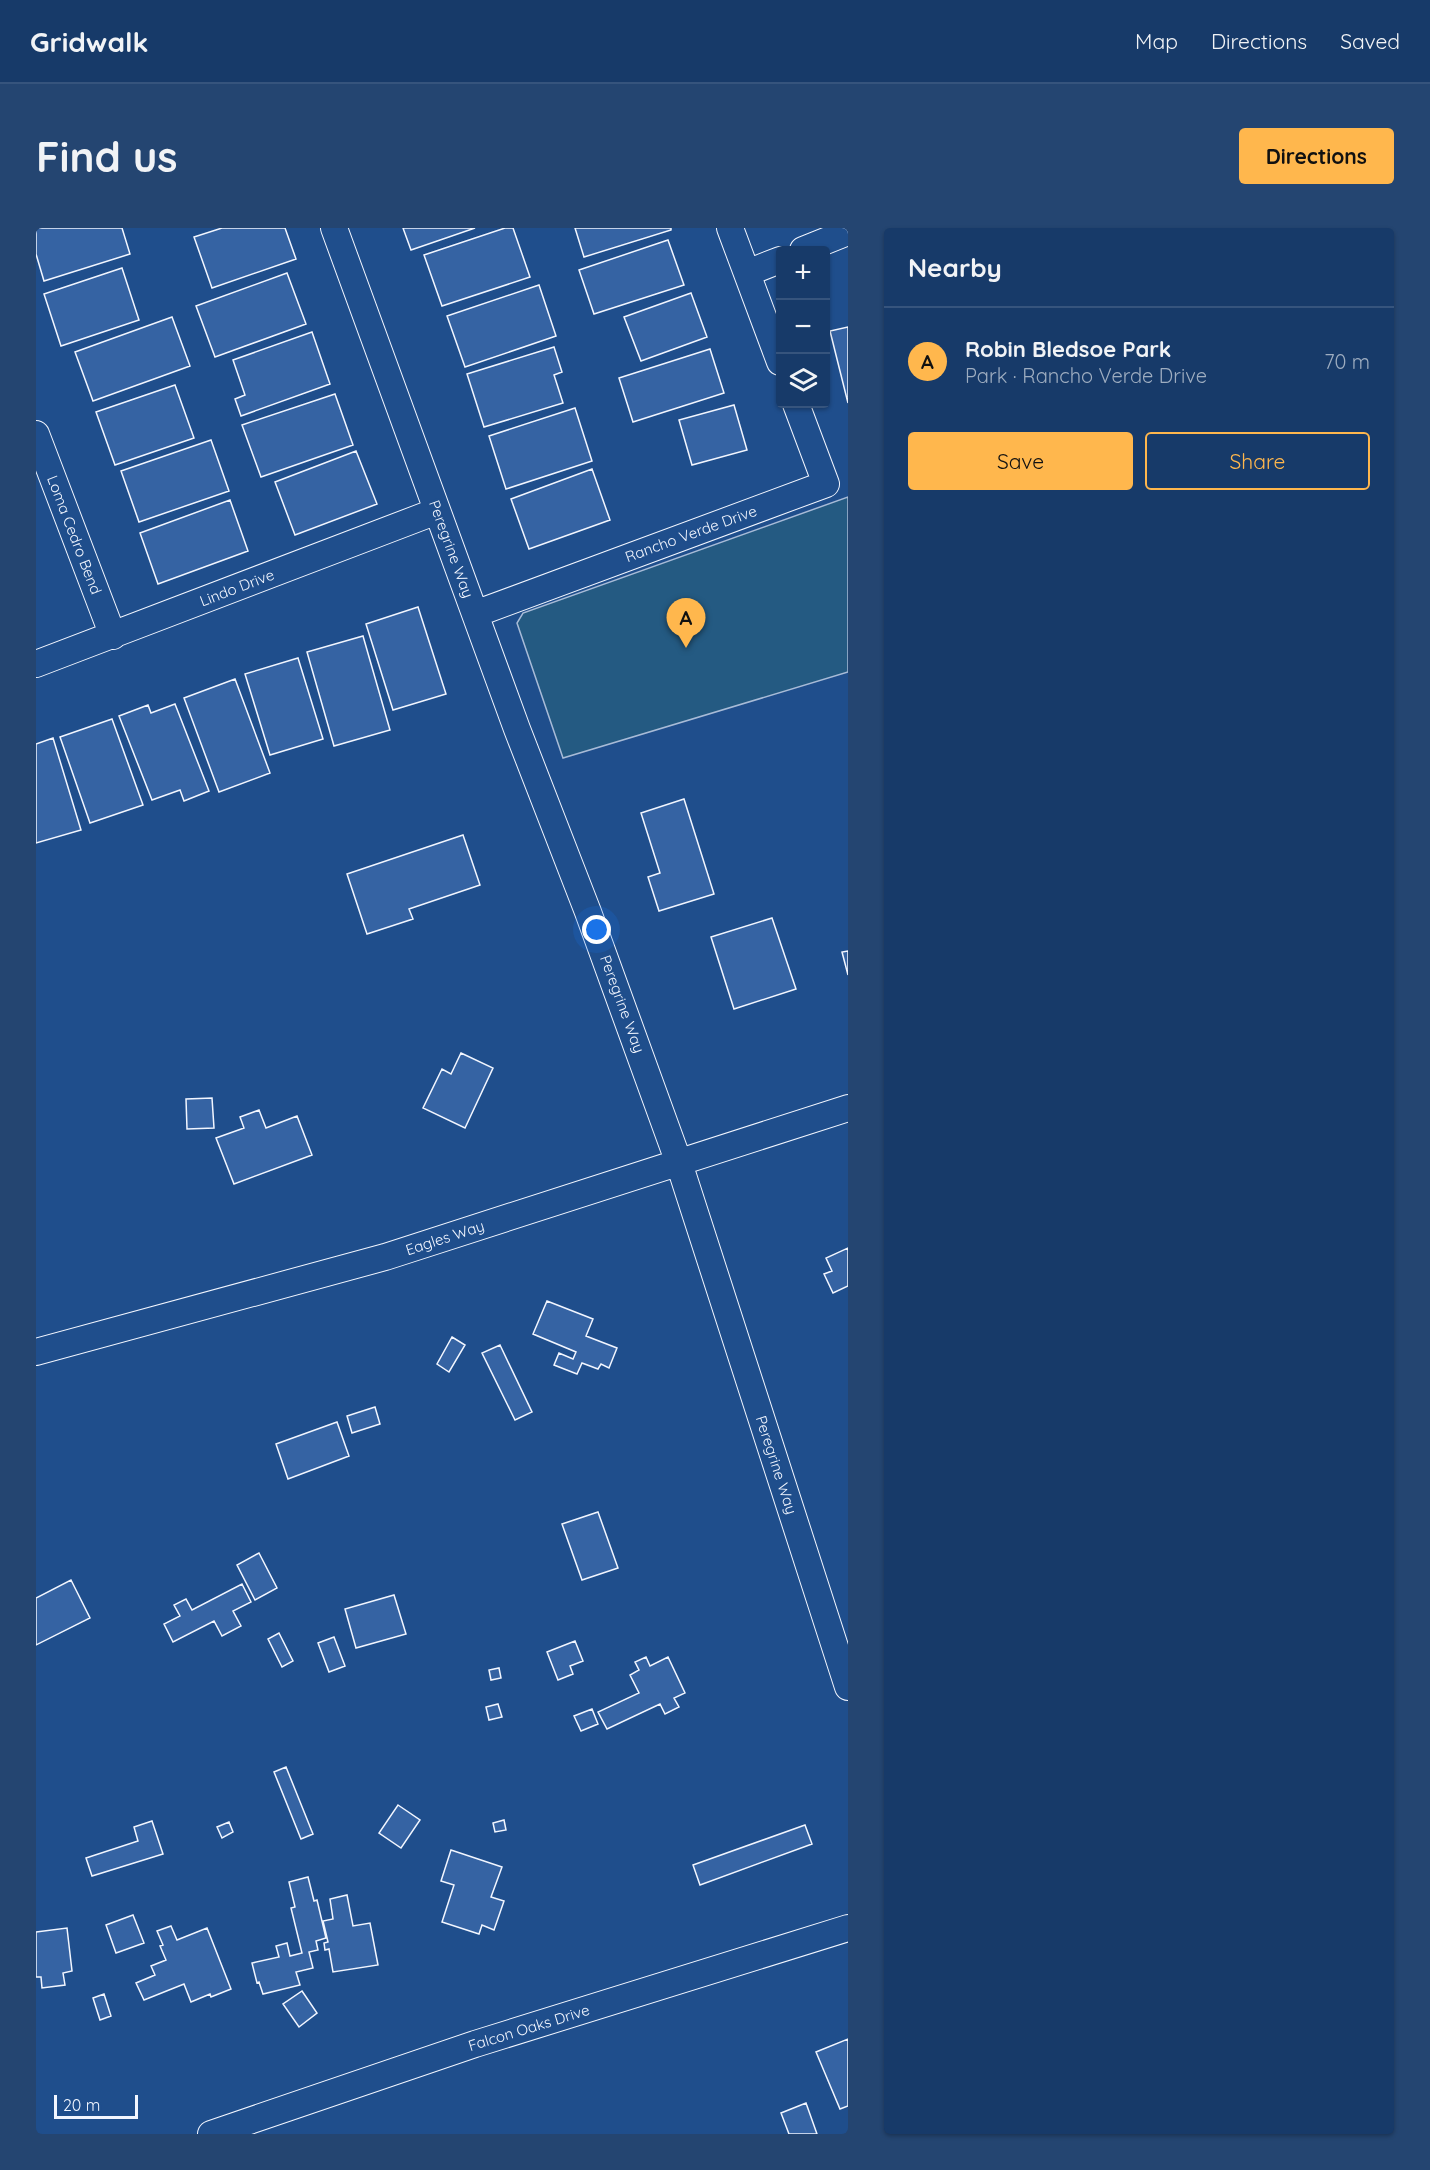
<!DOCTYPE html>
<html lang="en">
<head>
<meta charset="utf-8">
<style>
  body { margin:0; font-family:Quicksand,sans-serif; background:#244571; color:#f1f3f6 }
  .controls { position:absolute; right:18px; top:18px; display:grid; overflow:hidden; border-radius:6px; box-shadow:0 2px 4px #0004 }
  .controls button { width:54px; height:54px; display:grid; place-items:center; padding:0; border:0; border-bottom:2px solid #36547d; background:#173a69; color:#f1f3f6; font:30px sans-serif }
  .scale { position:absolute; left:18px; bottom:15px; width:84px; box-sizing:border-box; padding-left:6px; border:3px solid #f2f6ff; border-top:0; font-size:16px; line-height:21px; white-space:nowrap; color:#f2f6ff; -webkit-text-stroke:4px #1f4e8c; paint-order:stroke }
  .you { position:absolute; left:561px; top:702px; width:21px; height:21px; margin:-15px; border:4px solid #fff; border-radius:50%; background:#1a73e8; box-shadow:0 0 0 9px #1a73e833 }
  .badge { display:grid; place-items:center; width:39px; height:39px; border-radius:50%; background:#ffb74d; color:#111; font-size:20px; font-weight:700 }
  .pin { position:absolute; translate:-50% -50px; filter:drop-shadow(0 2px 3px #0008) }
  .pin::after { content:''; position:absolute; top:32px; width:21px; height:18px; background:inherit; clip-path:polygon(0 0,100% 0,50% 100%) }
  .list { margin:0; padding:0; list-style:none }
  h2 { display:flex; justify-content:space-between; align-items:center; height:78px; margin:0; padding:0 24px; font-size:26px }
  h2 small { font-size:20px; font-weight:400; color:#9eadc0 }
  .list li { display:grid; grid-template-columns:39px 1fr auto; gap:18px; align-items:center; box-sizing:border-box; height:108px; padding:0 24px; border-top:2px solid #36547d }
  .list b { display:block; font-size:22px; white-space:nowrap }
  .list p { margin:0; font-size:20px; white-space:nowrap; color:#9eadc0 }
  .list em { font-size:20px; font-style:normal; color:#9eadc0 }
  .actions { display:flex; gap:12px; padding:18px 24px }
  .actions a { flex:1; padding:14px 0; border:2px solid #ffb74d; border-radius:6px; text-align:center; font-size:21px; color:#ffb74d }
  .actions .main { background:#ffb74d; color:#111 }
  .icon { flex:none; width:33px; height:33px; fill:none; stroke:currentColor; stroke-width:2; stroke-linecap:round; stroke-linejoin:round }
  .map { position:relative; flex:none; width:812px; height:1906px; overflow:hidden; border-radius:6px }
  header { display:flex; align-items:center; gap:36px; box-sizing:border-box; height:84px; padding:0 30px; background:#173a69; border-bottom:2px solid #36547d }
  header strong { font-size:28px }
  nav { display:flex; gap:33px; margin-inline-start:auto; font-size:21px }
  .intro { display:flex; align-items:center; justify-content:space-between; box-sizing:border-box; height:144px; padding:0 36px }
  h1 { margin:0; font-size:42px }
  .button { padding:15px 27px; border-radius:6px; background:#ffb74d; color:#111; font-size:21px; font-weight:700 }
  main { display:flex; gap:36px; padding:0 36px }
  aside { flex:1; background:#173a69; border-radius:6px; box-shadow:0 2px 4px #0004 }
  .map>svg:first-child { display:block }
  .green { fill:#245a82; stroke:#a8bbd7; stroke-width:1.5 }
  .building { fill:#3563a3; stroke:#f2f6ff; stroke-width:1.5 }
  .lines { fill:none; stroke-linecap:round; stroke-linejoin:round }
  .minor-casing { stroke:#f2f6ff; stroke-width:28 }
  .minor { stroke:#1f4e8c; stroke-width:26 }
  .labels { text-anchor:middle; stroke-width:4.5; stroke-linejoin:round; paint-order:stroke }
  .street-label { font-size:15px; fill:#f2f6ff; stroke:#1f4e8c }
</style>
</head>
<body>
<header>
<strong>Gridwalk</strong>
<nav><a>Map</a><a>Directions</a><a>Saved</a></nav>
</header>
<div class="intro"><h1>Find us</h1><a class="button">Directions</a></div>
<main>
<div class="map">
<svg width="812" height="1906" viewBox="0 0 812 1906">
  <rect width="100%" height="100%" fill="#1f4e8c"/>
  <path class="green" d="M812 269V444L527 530 481 395 487 385Z"/>
  <path class="building" d="M0 0H86L94 26 8 53 0 26Z
    M186 0H249L260 31 176 60 158 9Z
    M367 0H439L375 22Z
    M469 0H477L494 49 406 78 388 27Z
    M539 0H635V2L548 29Z
    M632 12 648 57 558 86 543 42Z
    M86 40 103 92 25 118 8 66Z
    M251 45 270 96 179 129 160 78Z
    M503 57 520 108 429 139 411 88Z
    M655 65 671 109 605 133 588 89Z
    M136 89 154 138 57 173 39 124Z
    M812 99V175L794 103Z
    M276 104 294 156 205 188 199 171 209 167 197 132Z
    M518 119 526 144 518 147 527 175 448 199 431 146Z
    M674 121 688 165 597 194 583 150Z
    M139 157 158 210 79 237 60 184Z
    M299 166 317 217 225 249 206 197Z
    M698 177 711 222 656 237 643 192Z
    M539 180 556 233 470 261 453 208Z
    M175 212 193 263 103 294 85 243Z
    M320 223 341 276 259 307 239 254Z
    M556 241 574 292 493 321 475 271Z
    M194 272 212 323 122 356 104 305Z
    M382 379 410 466 357 482 330 396Z
    M327 408 354 502 298 518 271 424Z
    M262 430 287 511 234 527 209 446Z
    M199 451 234 545 183 564 148 470Z
    M139 476 173 563 148 573 144 562 116 572 83 488 112 477 115 485Z
    M76 491 107 577 54 595 24 509Z
    M17 510 45 602 0 615V516Z
    M648 571 678 666 623 683 612 649 624 645 605 585Z
    M427 607 444 657 373 681 377 691 331 706 311 646Z
    M736 690 760 761 698 781 675 709Z
    M812 723V747L806 724Z
    M425 825 457 840 429 900 387 880 406 841 415 846Z
    M176 870 178 900 151 901 150 871Z
    M223 882 230 900 261 888 276 927 198 956 180 910 208 900 204 889Z
    M812 1020V1058L797 1065 788 1046 796 1043 790 1030Z
    M511 1073 557 1091 550 1108 581 1120 573 1140 565 1136 562 1141 546 1135 541 1146 518 1137 523 1125 537 1131 540 1124 497 1106Z
    M416 1109 429 1117 413 1144 401 1136Z
    M464 1117 496 1184 479 1192 446 1125Z
    M339 1179 344 1196 316 1205 311 1188Z
    M301 1194 313 1228 252 1251 240 1216Z
    M562 1284 582 1340 546 1352 526 1296Z
    M223 1325 241 1360 219 1372 201 1337Z
    M35 1352 54 1390 0 1417V1370Z
    M206 1356 215 1374 197 1383 205 1398 186 1408 178 1393 137 1414 128 1396 144 1388 138 1377 150 1371 156 1382Z
    M358 1367 370 1406 320 1420 309 1381Z
    M243 1405 257 1433 246 1439 232 1411Z
    M298 1409 309 1438 293 1444 282 1415Z
    M539 1413 547 1433 534 1438 537 1446 522 1452 511 1424Z
    M610 1429 614 1438 632 1429 649 1465 638 1470 643 1479 629 1486 624 1476 571 1501 562 1484 603 1465 594 1447 603 1442 599 1434Z
    M463 1440 465 1450 455 1452 453 1442Z
    M462 1476 466 1489 453 1492 450 1479Z
    M556 1481 562 1496 545 1503 538 1488Z
    M250 1539 277 1606 265 1611 238 1544Z
    M362 1577 384 1592 365 1620 343 1605Z
    M468 1592 470 1602 459 1604 457 1595Z
    M116 1593 127 1626 56 1648 50 1630 102 1613 98 1599Z
    M193 1594 197 1604 186 1610 181 1599Z
    M769 1597 776 1616 664 1657 657 1637Z
    M415 1622 466 1639 455 1669 468 1673 458 1702 446 1697 443 1706 406 1694 418 1657 405 1653Z
    M272 1649 278 1673 281 1672 290 1710 280 1713 282 1722 273 1724 277 1740 260 1744 264 1757 227 1766 223 1754 221 1755 216 1735 243 1729 240 1718 251 1715 254 1728 266 1725 255 1680 259 1679 253 1654Z
    M311 1667 317 1698 334 1695 342 1737 297 1744 293 1721 289 1722 288 1715 292 1714 287 1693 297 1691 294 1671Z
    M97 1687 108 1715 80 1725 70 1697Z
    M135 1698 141 1712 171 1700 195 1761 175 1769 174 1766 155 1774 148 1756 108 1772 100 1755 119 1747 115 1738 130 1732 124 1718 127 1717 121 1703Z
    M31 1700 36 1743 27 1745 29 1757 6 1760 5 1749H0V1704Z
    M266 1763 281 1785 263 1799 247 1776Z
    M68 1766 75 1788 64 1792 57 1770Z
    M812 1811V1878L804 1881 780 1824Z
    M770 1875 781 1906H753L745 1885Z"/>
  <g class="lines">
    <defs>
      <path id="minor" d="M298 0 481 501 552 684 643 935 812 1459
        M694 0 744 134
        M767 22 812 4
        M711 45 744 32
        M0 206 77 408
        M439 386 790 256 760 176
        M0 436 401 283
        M0 1124 349 1029 812 880
        M175 1906 439 1816 812 1700"/>
    </defs>
    <use href="#minor" class="minor-casing"/>
    <use href="#minor" class="minor"/>
  </g>
  <g class="labels">
    <g class="street-label">
      <text transform="translate(655 306) rotate(-20)" y="5">Rancho Verde Drive</text>
      <text transform="translate(38 307) rotate(69)" y="5">Loma Cedro Bend</text>
      <text transform="translate(415 321) rotate(70)" y="5">Peregrine Way</text>
      <text transform="translate(201 360) rotate(-21)" y="5">Lindo Drive</text>
      <text transform="translate(586 776) rotate(70)" y="5">Peregrine Way</text>
      <text transform="translate(409 1010) rotate(-18)" y="5">Eagles Way</text>
      <text transform="translate(740 1237) rotate(72)" y="5">Peregrine Way</text>
      <text transform="translate(493 1800) rotate(-17)" y="5">Falcon Oaks Drive</text>
    </g>
  </g>
</svg>
<div class="controls">
<button>+</button>
<button>−</button>
<button><svg class="icon" aria-label="layers" viewBox="0 0 24 24"><path d="M12 4l9 5-9 5-9-5zM3 14l9 5 9-5"/></svg></button>
</div>
<div class="scale">20 m</div>
<div class="you"></div>
<div class="pin badge" style="left:650px;top:420px">A</div>
</div>
<aside>
<h2>Nearby<small></small></h2>
<ul class="list">
<li><span class="badge">A</span><div><b>Robin Bledsoe Park</b><p>Park · Rancho Verde Drive</p></div><em>70 m</em></li>
</ul>
<div class="actions"><a class="main">Save</a><a>Share</a></div>
</aside>
</main>
</body>
</html>
